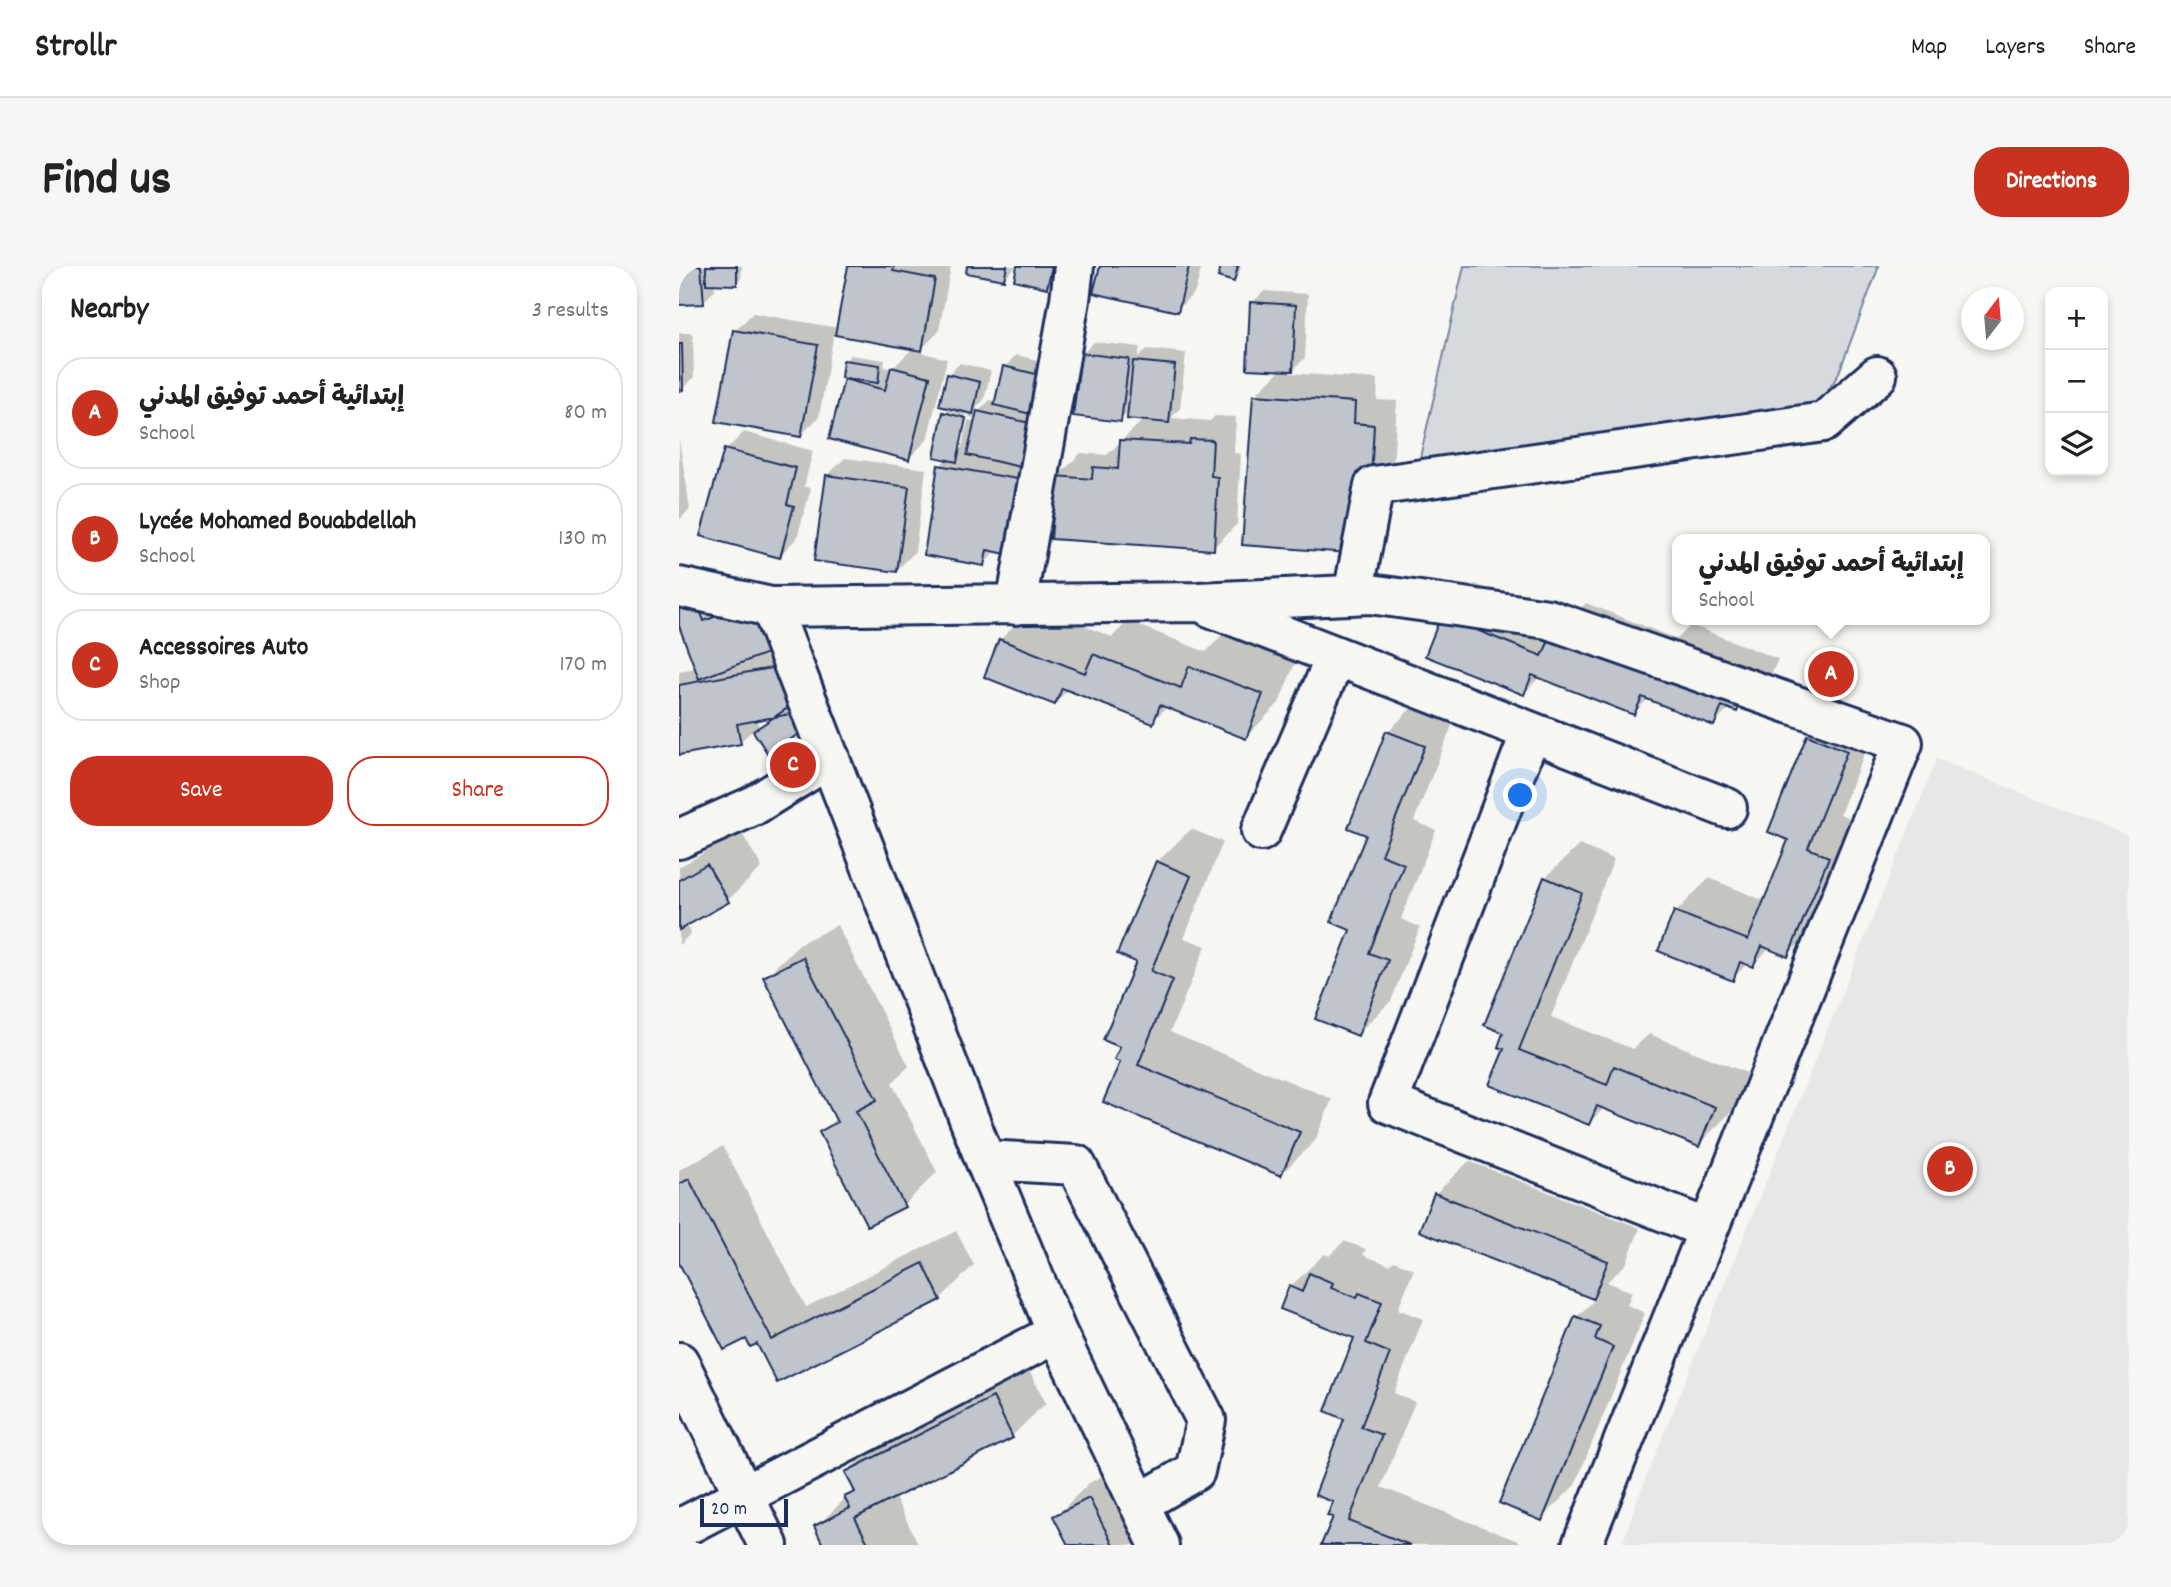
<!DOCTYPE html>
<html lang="en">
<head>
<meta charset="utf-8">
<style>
  body { margin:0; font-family:Dekko,"Playpen Sans Arabic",sans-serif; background:#f6f6f6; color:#222 }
  .controls { position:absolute; right:21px; top:21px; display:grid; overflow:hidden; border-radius:14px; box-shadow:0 4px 10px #0003 }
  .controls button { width:63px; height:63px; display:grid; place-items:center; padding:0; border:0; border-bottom:2px solid #e0e0e0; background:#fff; color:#222; font:35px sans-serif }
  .compass { position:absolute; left:1282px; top:21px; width:63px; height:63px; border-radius:50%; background:#fff; box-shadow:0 4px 10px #0003; rotate:16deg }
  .scale { position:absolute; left:21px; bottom:18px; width:88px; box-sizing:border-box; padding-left:7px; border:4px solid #1b2f5e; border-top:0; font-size:19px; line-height:24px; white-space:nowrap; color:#1b2f5e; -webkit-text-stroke:5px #f6f6f2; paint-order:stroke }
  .you { position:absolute; left:842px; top:530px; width:24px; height:24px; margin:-18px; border:5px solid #fff; border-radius:50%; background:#1a73e8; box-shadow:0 0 0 10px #1a73e833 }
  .badge { display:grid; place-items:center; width:46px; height:46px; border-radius:50%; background:#c8321e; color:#fff; font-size:23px; font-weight:700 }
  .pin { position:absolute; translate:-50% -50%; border:4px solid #fff; box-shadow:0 2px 7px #0006 }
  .popup { position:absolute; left:993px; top:268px; width:318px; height:91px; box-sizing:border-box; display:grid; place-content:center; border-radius:14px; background:#fff; filter:drop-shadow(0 2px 5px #0005); font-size:23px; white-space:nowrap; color:#767676 }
  .popup b { font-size:26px; color:#222 }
  .popup::after { content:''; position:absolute; left:50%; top:100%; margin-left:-14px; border:14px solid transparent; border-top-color:#fff }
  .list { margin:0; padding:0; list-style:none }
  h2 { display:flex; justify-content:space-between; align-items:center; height:91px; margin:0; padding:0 28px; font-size:30px }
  h2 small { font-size:23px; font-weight:400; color:#767676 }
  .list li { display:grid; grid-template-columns:46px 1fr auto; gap:21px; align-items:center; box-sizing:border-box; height:112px; margin:0 14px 14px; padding:0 14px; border:2px solid #e0e0e0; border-radius:28px }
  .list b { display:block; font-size:26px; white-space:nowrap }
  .list p { margin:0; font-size:23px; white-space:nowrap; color:#767676 }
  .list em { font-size:23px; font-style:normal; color:#767676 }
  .actions { display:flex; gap:14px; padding:21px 28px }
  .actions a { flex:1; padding:16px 0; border:2px solid #c8321e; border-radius:28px; text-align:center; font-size:24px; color:#c8321e }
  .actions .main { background:#c8321e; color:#fff }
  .icon { flex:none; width:38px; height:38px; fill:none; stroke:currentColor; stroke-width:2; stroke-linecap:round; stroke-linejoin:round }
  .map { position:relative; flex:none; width:1450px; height:1279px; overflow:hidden; border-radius:28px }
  header { display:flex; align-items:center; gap:42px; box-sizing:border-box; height:98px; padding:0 35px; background:#fff; border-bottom:2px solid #e0e0e0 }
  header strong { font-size:33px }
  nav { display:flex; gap:38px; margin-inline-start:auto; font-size:24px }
  .intro { display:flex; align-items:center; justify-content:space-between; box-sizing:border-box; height:168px; padding:0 42px }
  h1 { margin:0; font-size:49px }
  .button { padding:18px 32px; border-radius:28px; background:#c8321e; color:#fff; font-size:24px; font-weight:700 }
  main { display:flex; gap:42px; padding:0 42px }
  aside { flex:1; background:#fff; border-radius:28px; box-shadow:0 4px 10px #0003 }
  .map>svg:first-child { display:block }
  .built { fill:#e6e7e7 }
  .green { fill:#d6d9dd; stroke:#78849e; stroke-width:2 }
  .shadow { fill:#0003; fill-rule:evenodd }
  .building { fill:#c0c4cd; stroke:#1b2f5e; stroke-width:2 }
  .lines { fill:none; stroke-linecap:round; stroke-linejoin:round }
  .minor-casing { stroke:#1b2f5e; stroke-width:44 }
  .minor { stroke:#f6f6f2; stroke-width:38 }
</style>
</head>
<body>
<header>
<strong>Strollr</strong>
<nav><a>Map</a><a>Layers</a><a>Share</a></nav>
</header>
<div class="intro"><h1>Find us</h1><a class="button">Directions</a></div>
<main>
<aside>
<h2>Nearby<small>3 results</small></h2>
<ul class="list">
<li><span class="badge">A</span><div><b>إبتدائية أحمد توفيق المدني</b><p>School</p></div><em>80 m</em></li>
<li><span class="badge">B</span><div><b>Lycée Mohamed Bouabdellah</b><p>School</p></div><em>130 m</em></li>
<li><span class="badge">C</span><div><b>Accessoires Auto</b><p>Shop</p></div><em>170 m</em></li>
</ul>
<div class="actions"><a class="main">Save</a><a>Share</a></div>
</aside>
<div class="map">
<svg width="1450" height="1279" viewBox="0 0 1450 1279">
  <rect width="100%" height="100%" fill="#f6f6f2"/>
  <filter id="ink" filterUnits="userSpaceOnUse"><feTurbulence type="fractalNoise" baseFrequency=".0143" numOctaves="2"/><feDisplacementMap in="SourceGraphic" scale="14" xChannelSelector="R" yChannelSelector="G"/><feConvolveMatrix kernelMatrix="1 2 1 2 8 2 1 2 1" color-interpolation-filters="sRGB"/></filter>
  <g filter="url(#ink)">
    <path class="built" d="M1258 493 1450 570V1279H943L957 1237Z"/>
    <path class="green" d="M785 0H1200L1159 109 1120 169 734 222Z"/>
    <path class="shadow" d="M0 0H63L62 12 57 17 35 16 36 24 24 36 0 38Z
      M171 0H272L260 65 240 86 268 93 248 174 230 192 167 114 170 111 166 95 171 89 206 94 205 101 213 103 234 82 155 67 140 151 122 169 56 65 74 47 159 62Z
      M290 0H337L325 12Z
      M340 0H381L380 8 368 20Z
      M422 0H523L516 26 498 44Z
      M544 0H562L560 8 555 14Z
      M585 25 629 28 626 92 611 107 699 113 698 134 718 135 714 204 692 262 575 130 602 103 573 37Z
      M0 67H14L15 111 3 123H0Z
      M415 76 461 81 459 92 468 83 507 87 501 143 492 152 531 155 536 150 557 151 555 187 562 188 558 258 534 282 378 211 402 187 428 189 439 178 443 179V174L465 153 451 145 441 154 403 88Z
      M337 89 372 97 366 147 318 284 305 298 261 200 268 192 266 147 272 141 269 109 281 97 312 105 305 134 298 141 296 149 311 134 318 136 326 101ZM288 143 291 144 290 151 296 152V156L289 154 283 182H279L272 146 286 150Z
      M65 166 134 185 125 221 132 222 118 272 100 290 47 184Z
      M0 173 11 243 0 254Z
      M166 192 247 203 236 286 218 304 148 210Z
      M796 318 890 354 907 337 998 373 1012 359 1099 393 1091 411 1058 444 1051 442 1035 458 970 432 955 447 861 411 845 427 763 351Z
      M90 320 108 367 79 389 80 391 121 383 120 438 90 486 75 463 61 476 0 487V405L18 402 0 355V330L43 338ZM92 450 80 463 78 453Z
      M355 340 433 371 449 355 527 386 545 367 617 395 600 437 567 471 489 440 473 456 390 423 376 437 321 374Z
      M742 432 778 447 735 555 757 564 722 653 741 661 712 735 678 768 674 663 689 568 671 561 709 466Z
      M1163 436 1200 451 1161 548 1182 557 1142 655 1109 689 1091 682 1074 699 1069 697 1053 713 997 646 1030 612 1086 635 1111 573 1129 470Z
      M512 563 544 576 505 672 527 680 491 766 653 833 636 875 602 908 443 795V780L478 596Z
      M62 566 83 601 49 634 7 658 12 667 0 679V601Z
      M900 579 935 593 872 751 954 783 970 768 1068 807 1053 845 1019 879 926 841 910 857 827 782V766L866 612Z
      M158 659 230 800 213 817 258 906 225 939 142 867 158 851 86 711 120 678Z
      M44 880 127 1041 277 965 295 999 261 1033 99 1115 78 1076 67 1070 0 993V904Z
      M790 895 961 962 947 998 928 1016 953 1026 948 1039 966 1047 896 1219 862 1253 898 1051 917 1032 742 964 756 928Z
      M665 975 687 983 684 989 710 999 715 995 735 1003 719 1043 744 1053 715 1127 736 1136 702 1221 849 1279H644L656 1249 677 1071 611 1021 645 988 650 990Z
      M347 1099 367 1137 333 1170 215 1230 240 1279H146L137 1261 177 1222 168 1206 202 1172Z
      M444 1200 485 1279H391L376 1251 410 1217Z
      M20 1273 23 1279H8Z"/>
    <path class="building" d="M0 0H22L25 38 0 39Z
      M27 0H58V19L27 18Z
      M169 0H215L214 5 256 13 243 85 156 69Z
      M288 0H328L325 14 287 7Z
      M338 0H373L368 22 335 14Z
      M421 0H510L499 46 414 27Z
      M542 0H559L555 16 539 11Z
      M571 36 617 39 614 105 568 103Z
      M54 64 139 79 122 171 37 156Z
      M0 78H3L4 124 0 125Z
      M402 87 450 93 442 156 394 150Z
      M164 94 201 99 199 117 162 112Z
      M454 95 496 99 490 157 448 153Z
      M324 100 361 109 352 148 315 139Z
      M212 101 251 111 230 194 150 173 165 113 206 124Z
      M268 108 301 116 294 148 260 140Z
      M574 129 676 136 675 157 695 159 691 230 673 229 669 287 563 279Z
      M298 145 355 158 346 202 288 189Z
      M264 146 287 152 278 196 255 191Z
      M511 173 534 174 532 210 539 211 535 284 372 273 377 210 413 213 414 201 439 203 441 174 510 178Z
      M45 183 117 202 108 238 115 240 101 292 21 270Z
      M259 199 344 214 332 289 308 284 305 300 245 289Z
      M147 209 230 221 218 306 135 295Z
      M15 328 25 355 72 337 91 386 20 413 0 360V333Z
      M762 350 863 390 872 370 970 409 977 391 1066 426 1058 446 1043 440 1035 460 963 431 955 449 853 409 845 429 746 390Z
      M320 373 406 407 414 388 502 422 510 400 584 428 567 473 481 439 474 458 383 422 376 439 305 411Z
      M103 400 112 448 58 458 62 478 0 489V419Z
      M109 442 124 465 89 488 74 465Z
      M707 465 746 480 702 589 725 598 690 687 709 694 679 770 636 753 671 664 652 656 687 569 669 562Z
      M1128 469 1168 485 1129 582 1150 591 1109 691 1083 680 1074 701 1061 696 1054 715 979 685 995 645 1069 674 1109 574 1089 566Z
      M477 595 512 610 472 705 494 714 459 799 621 866 602 910 424 836 441 796 435 794 441 781 424 774 457 696 438 688Z
      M28 598 50 636 0 664V614Z
      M865 611 903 627 840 784 928 819 935 800 1036 841 1020 881 918 840 910 859 810 819 825 783 819 781 824 767 805 759Z
      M124 691 198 834 177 845 226 941 188 960 140 866 158 856 84 711Z
      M10 913 93 1074 244 997 262 1034 98 1117 78 1078 71 1081 67 1073 45 1084 0 997V918Z
      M755 927 929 995 914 1033 740 965Z
      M630 1007 654 1017 652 1022 678 1032 680 1027 703 1036 687 1077 711 1087 682 1161 703 1169 670 1255 731 1279H642L654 1251 648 1250 654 1236 636 1229 665 1153 646 1145 675 1072 601 1043 610 1020 623 1026Z
      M896 1050 921 1060 916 1073 934 1081 863 1255 820 1237Z
      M314 1131 334 1172 176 1252 190 1279H144L135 1260 171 1242 165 1231 176 1226 166 1206Z
      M410 1232 434 1279H389L374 1250Z"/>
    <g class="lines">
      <defs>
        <path id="minor" d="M0 321 92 341 306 894 378 1067 480 1279
          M674 329 695 220 1145 156 1198 110
          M337 339 391 34 395 0
          M92 341 519 336 691 328 869 353 1224 477 903 1279
          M531 341 1048 542
          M852 466 709 837 1029 963
          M582 565 657 390
          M0 573 74 540 151 492
          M306 894 397 899 527 1154 516 1205 460 1238
          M0 1096 89 1279
          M0 1263 378 1067"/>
      </defs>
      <use href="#minor" class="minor-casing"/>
      <use href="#minor" class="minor"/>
    </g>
  </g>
</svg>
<div class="controls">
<button>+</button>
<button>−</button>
<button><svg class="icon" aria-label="layers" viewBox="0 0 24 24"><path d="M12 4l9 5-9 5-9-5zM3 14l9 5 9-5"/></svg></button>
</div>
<svg class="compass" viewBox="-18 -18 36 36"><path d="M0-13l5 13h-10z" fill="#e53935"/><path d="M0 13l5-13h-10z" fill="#767676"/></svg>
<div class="scale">20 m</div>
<div class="you"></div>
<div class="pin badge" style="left:1152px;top:408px">A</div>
<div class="popup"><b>إبتدائية أحمد توفيق المدني</b>School</div>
<div class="pin badge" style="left:1271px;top:903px">B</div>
<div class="pin badge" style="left:114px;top:499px">C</div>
</div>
</main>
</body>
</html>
